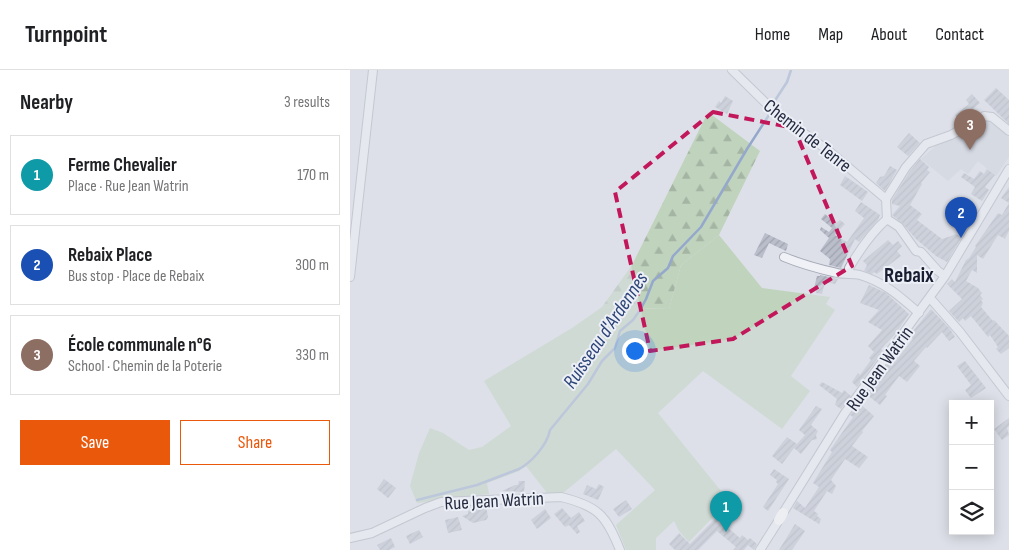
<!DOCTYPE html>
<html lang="en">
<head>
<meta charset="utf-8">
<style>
  body { margin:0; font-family:"Sofia Sans Condensed",sans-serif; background:#f6f6f6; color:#202124 }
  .controls { position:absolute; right:15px; bottom:15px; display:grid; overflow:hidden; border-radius:0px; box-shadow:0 2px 12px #0003 }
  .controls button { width:45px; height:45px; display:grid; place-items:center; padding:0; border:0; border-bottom:1px solid #e0e0e0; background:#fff; color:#202124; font:25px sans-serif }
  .you { position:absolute; left:284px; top:280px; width:18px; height:18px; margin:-12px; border:4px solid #fff; border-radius:50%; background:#1a73e8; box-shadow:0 0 0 8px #1a73e833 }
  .badge { display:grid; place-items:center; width:32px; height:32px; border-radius:50%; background:#ea580c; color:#fff; font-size:16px; font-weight:700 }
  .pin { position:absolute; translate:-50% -41px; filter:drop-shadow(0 1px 2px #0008) }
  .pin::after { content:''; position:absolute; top:26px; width:18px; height:15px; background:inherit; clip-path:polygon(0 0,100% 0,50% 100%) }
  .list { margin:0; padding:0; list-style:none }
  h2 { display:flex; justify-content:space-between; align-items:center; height:65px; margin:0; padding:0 20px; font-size:21px }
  h2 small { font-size:16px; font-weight:400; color:#757577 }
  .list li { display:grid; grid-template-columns:32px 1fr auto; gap:15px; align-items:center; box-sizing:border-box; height:80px; margin:0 10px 10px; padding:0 10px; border:1px solid #e0e0e0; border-radius:0px }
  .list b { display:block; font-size:19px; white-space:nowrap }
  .list p { margin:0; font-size:16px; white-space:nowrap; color:#757577 }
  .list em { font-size:16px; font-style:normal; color:#757577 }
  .actions { display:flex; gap:10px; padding:15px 20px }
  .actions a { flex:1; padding:11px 0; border:1px solid #ea580c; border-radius:0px; text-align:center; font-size:18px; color:#ea580c }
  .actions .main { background:#ea580c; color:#fff }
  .icon { flex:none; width:28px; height:28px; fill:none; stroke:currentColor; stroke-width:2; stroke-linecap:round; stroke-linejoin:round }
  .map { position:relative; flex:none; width:659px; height:480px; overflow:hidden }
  header { display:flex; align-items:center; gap:30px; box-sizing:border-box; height:70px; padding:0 25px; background:#fff; border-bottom:1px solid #e0e0e0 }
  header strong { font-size:24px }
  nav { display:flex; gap:28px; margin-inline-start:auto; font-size:18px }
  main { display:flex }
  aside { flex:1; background:#fff }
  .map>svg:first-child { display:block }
  .built { fill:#cfd2dd }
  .green { fill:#c0d3bd }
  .forest { fill:url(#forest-firs) }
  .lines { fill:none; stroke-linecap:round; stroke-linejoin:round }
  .stream { stroke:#94a8cc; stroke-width:2.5 }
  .building { fill:url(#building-hatch) }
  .street-casing { stroke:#a6aab6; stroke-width:10 }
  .street { stroke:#f0f1f6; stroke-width:8 }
  .secondary { stroke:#fff; stroke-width:10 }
  .marked { fill:none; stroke:#c2185b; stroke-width:4; stroke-dasharray:10 6; stroke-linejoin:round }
  .labels { text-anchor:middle; stroke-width:4; stroke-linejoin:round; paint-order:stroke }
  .street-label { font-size:19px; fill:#252b40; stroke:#eceff6 }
  .water-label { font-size:20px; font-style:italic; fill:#2c4477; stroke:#eceff6 }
  .quarter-label { font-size:21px; font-weight:bold; fill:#181d31; stroke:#eceff6 }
</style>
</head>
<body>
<header>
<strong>Turnpoint</strong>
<nav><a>Home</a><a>Map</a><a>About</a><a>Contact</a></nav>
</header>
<main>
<aside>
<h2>Nearby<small>3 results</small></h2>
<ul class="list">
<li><span class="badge" style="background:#0f9aa8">1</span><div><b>Ferme Chevalier</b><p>Place · Rue Jean Watrin</p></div><em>170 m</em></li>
<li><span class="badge" style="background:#1a4fb4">2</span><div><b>Rebaix Place</b><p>Bus stop · Place de Rebaix</p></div><em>300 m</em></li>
<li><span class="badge" style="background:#8d6e63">3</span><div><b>École communale n°6</b><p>School · Chemin de la Poterie</p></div><em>330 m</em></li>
</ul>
<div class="actions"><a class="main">Save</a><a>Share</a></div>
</aside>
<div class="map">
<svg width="659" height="480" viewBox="0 0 659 480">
  <defs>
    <pattern id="forest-firs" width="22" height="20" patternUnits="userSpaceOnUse" patternTransform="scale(1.25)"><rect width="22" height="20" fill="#c0d3bd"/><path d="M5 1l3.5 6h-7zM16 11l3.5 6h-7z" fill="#a5b5a4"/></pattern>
    <pattern id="building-hatch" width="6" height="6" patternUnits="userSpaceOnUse" patternTransform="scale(1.25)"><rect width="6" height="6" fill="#babecb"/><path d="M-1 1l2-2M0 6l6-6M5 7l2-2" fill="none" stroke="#a0a3af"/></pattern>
  </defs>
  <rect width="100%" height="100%" fill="#dde0e8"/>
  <path class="built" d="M636 49 656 64 659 67V87L646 106 628 91 618 104 611 99 598 111 571 89 589 73Z"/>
  <path class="green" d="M369 165 412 218 480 227 476 234 485 240 441 306 460 321 432 359 353 301 308 343 375 426 365 445 339 472 329 461 324 451 306 468V480H276L266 455 305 420 266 379 213 423H197L176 396 169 401 137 413 139 424 67 433 60 416 69 383 80 358 93 363 119 380 132 377 161 356 134 311 222 258 252 237 319 239 331 195Z"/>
  <path class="forest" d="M358 42 410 81 369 165 331 195 319 239 252 237 282 195Z"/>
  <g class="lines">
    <path class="stream" d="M424 32 437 12 441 0
      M67 430 127 415 169 399C182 392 197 375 200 360L238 314 252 291 265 278 270 261 283 250 290 240 296 229 303 211 318 198 323 186 351 157 397 79 419 45"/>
  </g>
  <path class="building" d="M646 18 659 30V54L634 30Z
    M622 24 630 33 618 43 622 47 611 53 605 45 619 34 616 30Z
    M375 26 383 31 377 44 365 37 369 31 371 33Z
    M559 63 570 73 558 86 547 77Z
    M570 89 579 97 577 100 580 102 571 113 572 114 560 135 572 144 567 150 592 169 604 165 605 164 612 167 597 192 586 186 566 169 552 153 542 145 550 136 542 134V130L560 101Z
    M540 96 547 100 535 121 526 113 530 107 534 106Z
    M637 99 645 105 635 117 639 120 632 131 621 124 625 117 611 107 614 103 624 109 630 101 634 104Z
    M495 106 518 122 512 131 490 115Z
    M659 117V161L655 169 648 165 633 189 627 185V203L622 200 616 211 628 218 632 223 630 225 633 229 631 230 633 233 631 237 643 251 644 250 659 266V278L651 284 646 279 648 277 640 265 638 267 621 246 615 251 613 248 609 252 599 241 612 229 597 214 602 209 605 212 616 190 619 188 626 177 625 176 648 143 652 145 659 133 651 128Z
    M511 132 530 145 528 150 509 172 505 169 491 198 479 195 480 189 470 181 479 168 470 160 471 157 479 162 482 158 471 149 475 144 486 153 490 150 495 154 485 165 497 172 514 148 505 141Z
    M415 163 438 174 436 181 419 173 412 188 404 185Z
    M538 170 543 175 548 171 552 176 547 181 551 186 527 204 524 202 522 204 514 201 517 195 513 191Z
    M470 205 488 209 485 214 475 212 472 224 466 223V219L464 218 467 206H470Z
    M519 215 536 223 559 244 546 263 531 279 533 281 507 317 502 312 508 303 510 305 521 290 519 288 524 282 518 276 532 260 518 252 529 240 510 233Z
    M581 239 600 259 605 267 599 271 592 262 577 278 576 277 564 291 570 296 557 312 549 306 535 325 537 326 530 335 516 324 542 288 546 290 563 269 561 268 565 263 563 261Z
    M615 291 636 318 621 328 615 320 621 315 607 296Z
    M472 312 492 323 494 320 501 326 491 339 485 335 487 329 469 315Z
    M509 333 524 346 512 361 513 362 502 376 518 387 509 398 495 389 481 410 486 416 482 424 477 421 464 441 468 444 467 446 471 449 469 454 443 438 447 431 455 438 469 417 463 413 482 382 480 380 503 347 500 345Z
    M466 336 472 339 461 355 468 361 466 365 467 369 462 370 451 384 444 378 432 394 422 386 437 367 447 374 455 365 449 360Z
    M659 348V356L657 358 659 365 652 370 644 359Z
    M424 399 439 409 418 441 413 437 428 414 426 412 427 410 420 405Z
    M34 409 46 418 38 428 27 419Z
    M169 411H175L174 422 152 421 165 415H168Z
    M249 414 254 417 248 430 233 424 237 415 246 419Z
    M276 430 282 439 269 447 263 439Z
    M136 436 138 447 136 450 123 453 112 446 118 444V441Z
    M212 438 221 448 229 442 235 451 227 456 230 462 227 464 219 455 215 457 204 444Z
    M195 439 201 448 187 459 181 450Z
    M108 447 112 460 98 463 95 450Z
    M366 448 390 468 392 465 398 470 400 468 407 474 404 480 398 475 394 480H383L386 477 367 461 348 480H325L319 474 329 463 340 474Z
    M445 454 455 461 442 480H429Z
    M69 460 73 467 60 474 56 466Z
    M41 468 45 477 39 480H30L27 475Z"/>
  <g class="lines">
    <defs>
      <path id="street" d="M382 0 427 44 479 81 536 129
        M537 149 536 129 556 97 576 74 601 65 634 46 642 47 659 61
        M537 149 549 157 566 181 571 182 588 201 595 206
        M434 187C451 194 469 199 487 203 494 205 503 203 510 205 536 213 549 226 569 243
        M500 204 499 198C509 181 522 162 537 149
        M0 207 23 0
        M580 228 610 262 659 326
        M433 443 495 343 595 206 659 99
        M0 468 22 463 75 438 91 432 211 427C248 436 256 445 270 480
        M410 480 429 450"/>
    </defs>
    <use href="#street" class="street-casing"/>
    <use href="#street" class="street"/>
    <path class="secondary" d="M429 450 433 443"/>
  </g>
  <path d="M0 0H659V480H0ZM363 42 444 58 502 196 383 269 300 281 265 122Z" fill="#dde0e8" fill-opacity=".55" fill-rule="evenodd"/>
  <path class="marked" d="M363 42 444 58 502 196 383 269 300 281 265 122Z"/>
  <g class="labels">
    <g class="street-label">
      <text transform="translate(458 65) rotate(38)" y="7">Chemin de Tenre</text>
      <text transform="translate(529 298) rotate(-54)" y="7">Rue Jean Watrin</text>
      <text transform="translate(144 430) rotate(-3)" y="7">Rue Jean Watrin</text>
    </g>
    <g class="water-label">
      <text transform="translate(255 260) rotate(-56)" y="7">Ruisseau d'Ardennes</text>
    </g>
    <g class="quarter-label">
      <text x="559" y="212">Rebaix</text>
    </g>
  </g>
</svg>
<div class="controls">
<button>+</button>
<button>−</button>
<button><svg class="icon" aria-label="layers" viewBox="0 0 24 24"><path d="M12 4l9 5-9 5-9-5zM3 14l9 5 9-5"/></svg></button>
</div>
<div class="you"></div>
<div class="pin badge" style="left:376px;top:462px;background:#0f9aa8">1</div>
<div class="pin badge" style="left:611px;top:168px;background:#1a4fb4">2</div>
<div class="pin badge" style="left:620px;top:80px;background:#8d6e63">3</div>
</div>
</main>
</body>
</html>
